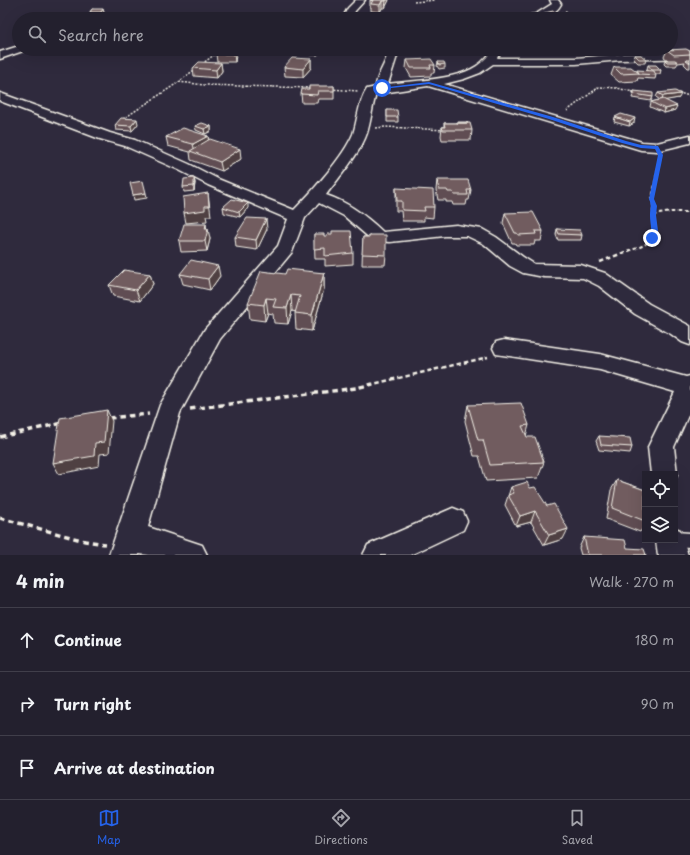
<!DOCTYPE html>
<html lang="en">
<head>
<meta charset="utf-8">
<style>
  body { margin:0; font-family:"Playpen Sans",sans-serif; background:#2f2d3a; color:#f1f3f6 }
  .controls { position:absolute; right:12px; bottom:12px; display:grid; overflow:hidden; border-radius:0px; box-shadow:0 4px 16px #0002 }
  .controls button { width:36px; height:36px; display:grid; place-items:center; padding:0; border:0; border-bottom:1px solid #403e4a; background:#23202e; color:#f1f3f6; font:20px sans-serif }
  .stop { position:absolute; width:12px; height:12px; margin:-9px; border:3px solid #2563eb; border-radius:50%; background:#fff }
  .stop.end { background:#2563eb; border-color:#fff; box-shadow:0 1px 4px #0008 }
  .list { margin:0; padding:0; list-style:none }
  h2 { display:flex; justify-content:space-between; align-items:center; height:52px; margin:0; padding:0 16px; font-size:17px }
  h2 small { font-size:13px; font-weight:400; color:#a3a3aa }
  .list li { display:grid; grid-template-columns:26px 1fr auto; gap:12px; align-items:center; box-sizing:border-box; height:64px; padding:0 16px; border-top:1px solid #403e4a }
  .list b { display:block; font-size:15px; white-space:nowrap }
  .list em { font-size:13px; font-style:normal; color:#a3a3aa }
  .icon { flex:none; width:22px; height:22px; fill:none; stroke:currentColor; stroke-width:2; stroke-linecap:round; stroke-linejoin:round }
  .map { position:relative; flex:none; width:690px; height:555px; overflow:hidden }
  .search { position:absolute; background:#23202e; box-shadow:0 4px 16px #0002; left:12px; right:12px; top:12px; height:44px; display:flex; align-items:center; gap:10px; box-sizing:border-box; padding:0 14px; border-radius:22px; color:#a3a3aa; font-size:15px }
  .sheet { height:244px; background:#23202e }
  nav { display:flex; justify-content:space-around; align-items:center; box-sizing:border-box; height:56px; border-top:1px solid #403e4a; background:#23202e; font-size:11px; color:#a3a3aa }
  nav a { display:grid; justify-items:center; gap:2px }
  nav .on { color:#2563eb }
  .map>svg:first-child { display:block }
  .lines { fill:none; stroke-linecap:round; stroke-linejoin:round }
  .service-casing { stroke:#f4f1e8; stroke-width:3 }
  .minor-casing { stroke:#f4f1e8; stroke-width:3 }
  .path-far3 { stroke:#f4f1e8; stroke-width:1.5; stroke-dasharray:2 1.5; stroke-linecap:butt }
  .path-far2 { stroke:#f4f1e8; stroke-width:2; stroke-dasharray:3.5 2.5; stroke-linecap:butt }
  .path-far1 { stroke:#f4f1e8; stroke-width:2.5; stroke-dasharray:4.5 3; stroke-linecap:butt }
  .path { stroke:#f4f1e8; stroke-width:3.5; stroke-dasharray:5.5 4; stroke-linecap:butt }
  .service { fill:#2f2a3d; fill-rule:evenodd }
  .minor { fill:#2f2a3d; fill-rule:evenodd }
  .wall { fill:#614e52; stroke:#f4f1e8 }
  .shaded-wall { fill:#4f4042; stroke:#f4f1e8 }
  .building { fill:#715b5f; stroke:#f4f1e8 }
  .route { fill:#2563eb }
</style>
</head>
<body>
<div class="map">
<svg width="690" height="555" viewBox="0 0 690 555">
  <rect width="100%" height="100%" fill="#2f2a3d"/>
  <filter id="ink" filterUnits="userSpaceOnUse"><feTurbulence type="fractalNoise" baseFrequency=".025" numOctaves="2"/><feDisplacementMap in="SourceGraphic" scale="8" xChannelSelector="R" yChannelSelector="G"/><feConvolveMatrix kernelMatrix="1 2 1 2 8 2 1 2 1" color-interpolation-filters="sRGB"/></filter>
  <g filter="url(#ink)">
    <g class="lines">
      <defs>
        <path id="service" d="M675 532 690 533V547L675 546 670 544 668 540H675Z"/>
        <path id="minor" d="M356 0H365L355 11 352 19H342L348 8Z
          M550 0H558L561 4C554 18 536 19 522 19L524 17 536 14 552 4Z
          M97 14 102 17 100 19H84L86 17Z
          M19 46V49H24L23 51 0 59V52Z
          M381 49H392L397 56 388 84C415 80 466 81 485 59 488 57 490 52 492 49H502L497 58H576L621 54 690 52V58L621 60 576 64H493L480 73 464 79 444 84 642 142 657 143 690 135V143L657 151 641 150 428 86 376 94C372 107 371 121 367 133 360 154 339 177 326 195 348 202 366 216 383 232L456 225 482 229 496 237 523 257 534 264 581 265 605 273 649 304 690 326V345L682 342 671 334 635 314 599 286 583 278 544 277 523 273 510 266 484 244 467 236H445L390 242 373 241 344 216 319 203 305 218 292 252 220 339 180 413 148 527 202 545 207 555H149L139 554V555H109L160 405 205 329 278 246 288 219 208 185 179 170 125 146 100 139 0 101V93L110 133 135 140 189 164 218 179 294 210C312 192 344 156 353 134 358 119 358 103 367 89L376 87C376 76 384 67 387 56Z
          M504 340 600 354 686 377 690 376V411L674 447 677 474 675 479V474H651L648 447 675 392 600 370 496 354 493 348 496 342Z
          M453 508 463 512 467 521 463 530 410 555H363L368 545Z
          M675 528 680 530 688 555H658L656 540H675Z"/>
      </defs>
      <use href="#service" class="service-casing"/>
      <use href="#minor" class="minor-casing"/>
      <path class="path-far3" d="M414 2 435 0
        M565 11 584 19
        M202 64 222 49
        M179 82 205 85 312 88
        M331 89 358 91
        M675 92 690 96
        M567 111 599 87 617 88 637 93
        M123 119 179 82 195 69
        M376 128 385 127 445 130"/>
      <path class="path-far2" d="M653 215 671 212H690
        M628 251C638 248 653 244 655 231 656 226 653 220 653 215 653 209 654 205 652 199L660 159"/>
      <path class="path-far1" d="M600 262 630 250
        M369 385 488 357"/>
      <path class="path" d="M190 409 356 388 373 384
        M109 418 149 414
        M0 437 62 423
        M0 518 85 541 105 544"/>
      <use href="#service" class="service"/>
      <use href="#minor" class="minor"/>
    </g>
    <path class="wall" d="M370 0H389L385 8H382L380 12 371 11V7H370Z
      M92 9 104 12 102 15H91L90 12Z
      M545 13 564 14 563 18 559 19H552L545 17Z
      M218 49H236V55L235 62H217L216 54Z
      M311 49H318V55H311Z
      M667 50 690 51V68H688L684 64 685 62 678 63 676 66H666L664 64 665 60H668L664 57Z
      M635 55 646 59 645 63H638L634 59Z
      M311 59V68L303 77 285 76 284 67Z
      M407 60 435 65 434 73H431V76L411 77 406 68Z
      M438 62 445 64V68L439 69 437 66Z
      M221 63 222 71 217 78 194 76 193 68Z
      M648 65 661 70 660 74H655L656 75 655 79 638 78 637 81 619 82 611 75 614 67 636 71H648L647 69Z
      M334 86V99H318L317 103H302L301 94 309 89Z
      M634 91 653 97 651 101 632 98Z
      M658 93 679 98 665 100 675 110 664 113 650 107 651 102 660 100 656 97Z
      M387 110 398 117V122H387Z
      M615 117 634 123 629 126 614 122Z
      M457 122 472 130 471 140H442L441 136 442 127H444V123H457Z
      M138 124 132 131 116 130 115 125Z
      M195 126H211V131L205 134 196 130Z
      M208 136 209 140 241 159 222 171 191 160 190 152 168 146 166 137Z
      M194 178 195 183 194 191 184 192 183 187Z
      M437 180 471 190 469 200H467L466 205H453L452 202H446V200H438L436 190Z
      M396 188 434 207 433 218 424 217V221H402L401 211H396Z
      M223 207 248 208 240 217 224 213Z
      M505 213 543 231 541 241H535L534 245H516L515 243H512L503 223Z
      M207 229 210 239 207 251 181 252 179 241Z
      M267 229 257 250 236 247 235 237Z
      M557 229 582 235 581 240H558L556 235Z
      M314 234 324 236 353 253V264L325 266V259H315Z
      M363 237H370L386 255 385 265H362Z
      M324 273V289L312 331 296 329 295 313 296 312 292 311 288 324 274 323 273 314 268 313 265 321 250 319 248 303 285 274Z
      M150 274 153 284 140 301 113 296 109 285Z
      M180 274 220 276 210 290 183 284Z
      M468 405 529 425 526 436 527 437 544 462 538 478 486 481 479 456H474L465 421Z
      M599 436 632 447 630 453 599 450 596 441Z
      M617 480 645 490V525L640 532 606 519 611 490Z
      M511 487 563 539 544 545 531 522 516 526 505 505Z
      M584 537 646 555H581L579 548Z"/>
    <path class="shaded-wall" d="M386 0H389L385 8 386 1Z
      M382 1V8L380 12V5Z
      M103 9 104 12 102 15 101 12Z
      M564 14 563 18 559 19H556L557 16Z
      M235 49H236V55L235 62 234 54Z
      M311 59V68L303 77V69Z
      M221 63 222 71 217 78 216 70Z
      M681 94 679 98 662 101 663 96Z
      M677 106 675 110 664 113 665 109Z
      M635 118 634 123 629 126 630 122Z
      M137 119 138 124 132 131 131 126Z
      M211 126V131L205 134 204 129Z
      M208 136 209 145 195 152 193 144Z
      M240 149 241 159 222 171 220 162Z
      M194 178 195 183 194 191Z
      M146 193 147 198 134 200 133 195Z
      M208 193 211 216H206L207 221 186 223 184 213 205 206Z
      M248 203V208L240 217 239 212Z
      M266 219 267 229 257 250 256 240Z
      M206 224 207 231 208 229 210 239 207 251 205 241V229Z
      M218 266 220 276 210 290 208 279Z
      M324 273V289L312 331V315Z
      M150 274 153 284 140 301 136 290Z
      M291 295 292 311 288 324 287 308Z
      M266 298 268 313 265 321 264 305Z
      M107 410 112 421 109 453 100 454 99 466 59 474 53 463 95 443Z
      M535 511 531 522 516 526 520 516Z
      M568 529 563 539 544 545 549 535Z"/>
    <path class="building" d="M370 0H386V1H382L380 5 371 4 373 0Z
      M92 9H103L101 12H90Z
      M553 11 564 14 557 16 545 13Z
      M531 14 543 17 538 19H528L522 17Z
      M218 49H235L234 54H216Z
      M311 49H318V51H311Z
      M686 49 690 51V54L674 55 667 50Z
      M635 55H641L646 59H639Z
      M292 58 311 59 303 69 284 67Z
      M431 59 435 65H430L431 68H411L407 60Z
      M665 60H675L678 62H667Z
      M686 60H690V63Z
      M199 62 221 63 216 70 193 68Z
      M438 62H444L445 64 439 65Z
      M648 65H656L661 70H652Z
      M614 67H631L639 73 621 74Z
      M637 70 654 71 656 75 639 74V73Z
      M309 86H334V91H318L317 95 301 94 302 89H309Z
      M634 91 653 93V97L634 94Z
      M675 91 681 94 663 96 658 93Z
      M663 99 677 106 665 109 651 102Z
      M387 110H397L398 117H387Z
      M621 114 635 118 630 122 615 117Z
      M121 118 137 119 131 126 115 125Z
      M457 122H467L468 123H457Z
      M202 123 211 126 204 129 195 126Z
      M444 123H470L472 130H443L442 127H445Z
      M183 128 208 136 193 144 166 137Z
      M210 139 240 149 220 162 190 151Z
      M194 178V186L183 187 184 179Z
      M437 180H468L471 190H467L468 195H454L453 192H448L447 190H439Z
      M143 181 146 193 133 195 130 183Z
      M396 188 433 190 434 207H424L425 211 402 210V201H397Z
      M208 193 209 206H205V210L184 213 183 197Z
      M232 199 248 203 239 212 223 207Z
      M533 212 543 231H535L536 234 518 235 517 233H515L505 213Z
      M247 218 266 219 256 240 235 237Z
      M184 224H206L205 229H208L205 241H179Z
      M557 229 580 230 582 235 559 234Z
      M332 231H351L353 253 325 256V248L314 249V234H324V236H327V234H332Z
      M370 235H386V255L362 254 363 237H370Z
      M191 260 218 266 208 279 180 274Z
      M287 269 324 273 312 315 295 313 300 296 291 295 287 308 273 307 276 299 266 298 264 305 248 303 261 271 285 274Z
      M124 270 150 274 136 290 109 285Z
      M521 403 529 425 522 426 527 437H535L544 462 490 465 483 440H478L468 405Z
      M107 410 104 442 95 443 94 456 53 463 60 418Z
      M599 436 630 438 632 447 601 445Z
      M617 480 645 490V521L612 508Z
      M527 482 530 488 535 487 547 506 554 504 568 529 549 535 535 511 520 516 508 495 514 493 511 487Z
      M584 537 625 540 627 548 644 549 646 555H588Z"/>
  </g>
  <path class="route" d="M429 82 553 117 626 141 641 145 658 146 663 155 654 199 657 206 656 215 658 231 654 240 649 238C653 229 650 225 650 215 650 208 652 206 649 199L658 155 655 149 641 148 622 143 549 119 429 84 382 89 380 88Z"/>
</svg>
<div class="controls">
<button><svg class="icon" aria-label="locate" viewBox="0 0 24 24"><circle cx="12" cy="12" r="6"/><path d="M12 2v4M12 18v4M2 12h4M18 12h4"/></svg></button>
<button><svg class="icon" aria-label="layers" viewBox="0 0 24 24"><path d="M12 4l9 5-9 5-9-5zM3 14l9 5 9-5"/></svg></button>
</div>
<div class="stop" style="left:382px;top:88px"></div>
<div class="stop end" style="left:652px;top:238px"></div>
<div class="search"><svg class="icon" aria-label="search" viewBox="0 0 24 24"><circle cx="10" cy="10" r="6"/><path d="M15 15l6 6"/></svg>Search here</div>
</div>
<section class="sheet">
<h2>4 min<small>Walk · 270 m</small></h2>
<ul class="list">
<li><svg class="icon" aria-label="ahead" viewBox="0 0 24 24"><path d="M12 20V5M6 11l6-6 6 6"/></svg><div><b>Continue</b></div><em>180 m</em></li>
<li><svg class="icon" aria-label="right" viewBox="0 0 24 24"><path d="M7 20v-9h11M14 6l5 5-5 5"/></svg><div><b>Turn right</b></div><em>90 m</em></li>
<li><svg class="icon" aria-label="arrive" viewBox="0 0 24 24"><path d="M6 21V4h12l-3 4 3 4H6"/></svg><div><b>Arrive at destination</b></div></li>
</ul>
</section>
<nav>
<a class="on"><svg class="icon" aria-label="map" viewBox="0 0 24 24"><path d="M3 6l6-2 6 2 6-2v14l-6 2-6-2-6 2zM9 4v14M15 6v14"/></svg>Map</a>
<a><svg class="icon" aria-label="directions" viewBox="0 0 24 24"><path d="M12 3l9 9-9 9-9-9zM9 14v-3h6M13 9l2 2-2 2"/></svg>Directions</a>
<a><svg class="icon" aria-label="saved" viewBox="0 0 24 24"><path d="M7 4h10v16l-5-4-5 4z"/></svg>Saved</a>
</nav>
</body>
</html>
